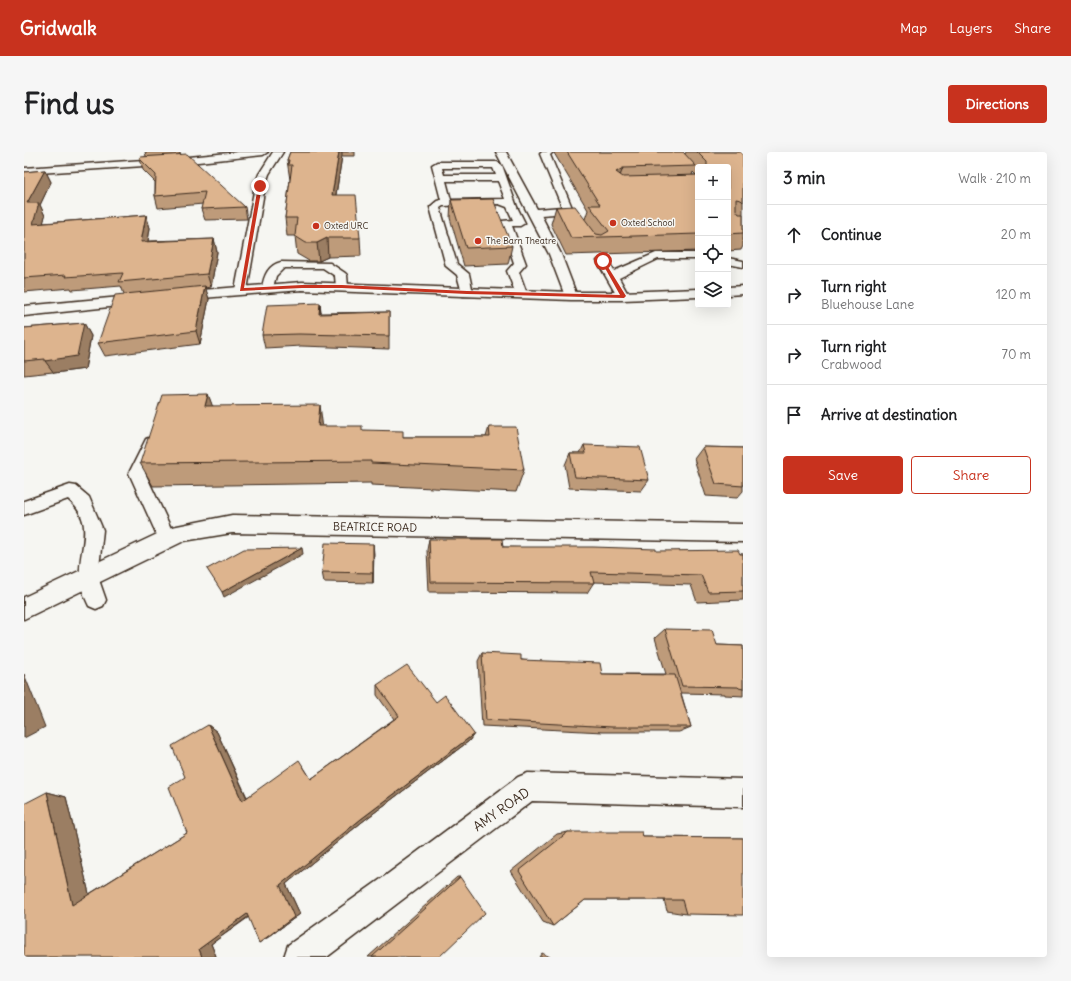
<!DOCTYPE html>
<html lang="en">
<head>
<meta charset="utf-8">
<style>
  body { margin:0; font-family:Delius,sans-serif; background:#f6f6f6; color:#202124 }
  .controls { position:absolute; right:12px; top:12px; display:grid; overflow:hidden; border-radius:4px; box-shadow:0 4px 16px #0002 }
  .controls button { width:36px; height:36px; display:grid; place-items:center; padding:0; border:0; border-bottom:1px solid #e0e0e0; background:#fff; color:#202124; font:20px sans-serif }
  .stop { position:absolute; width:12px; height:12px; margin:-9px; border:3px solid #c8321e; border-radius:50%; background:#fff }
  .stop.end { background:#c8321e; border-color:#fff; box-shadow:0 1px 4px #0008 }
  .list { margin:0; padding:0; list-style:none }
  h2 { display:flex; justify-content:space-between; align-items:center; height:52px; margin:0; padding:0 16px; font-size:17px }
  h2 small { font-size:13px; font-weight:400; color:#757577 }
  .list li { display:grid; grid-template-columns:26px 1fr auto; gap:12px; align-items:center; box-sizing:border-box; height:60px; padding:0 16px; border-top:1px solid #e0e0e0 }
  .list b { display:block; font-size:15px; white-space:nowrap }
  .list p { margin:0; font-size:13px; white-space:nowrap; color:#757577 }
  .list em { font-size:13px; font-style:normal; color:#757577 }
  .actions { display:flex; gap:8px; padding:12px 16px }
  .actions a { flex:1; padding:9px 0; border:1px solid #c8321e; border-radius:4px; text-align:center; font-size:14px; color:#c8321e }
  .actions .main { background:#c8321e; color:#fff }
  .icon { flex:none; width:22px; height:22px; fill:none; stroke:currentColor; stroke-width:2; stroke-linecap:round; stroke-linejoin:round }
  .map { position:relative; flex:none; width:719px; height:805px; overflow:hidden; border-radius:4px }
  header { display:flex; align-items:center; gap:24px; box-sizing:border-box; height:56px; padding:0 20px; background:#c8321e; color:#fff }
  header strong { font-size:19px }
  nav { display:flex; gap:22px; margin-inline-start:auto; font-size:14px }
  .intro { display:flex; align-items:center; justify-content:space-between; box-sizing:border-box; height:96px; padding:0 24px }
  h1 { margin:0; font-size:28px }
  .button { padding:10px 18px; border-radius:4px; background:#c8321e; color:#fff; font-size:14px; font-weight:700 }
  main { display:flex; gap:24px; padding:0 24px }
  aside { flex:1; background:#fff; border-radius:4px; box-shadow:0 4px 16px #0002 }
  .map>svg:first-child { display:block }
  .lines { fill:none; stroke-linecap:round; stroke-linejoin:round }
  .service-casing { stroke:#3b2a1e; stroke-width:3 }
  .minor-casing { stroke:#3b2a1e; stroke-width:3 }
  .service { fill:#f6f6f2; fill-rule:evenodd }
  .minor { fill:#f6f6f2; fill-rule:evenodd }
  .wall { fill:#be9b7a; stroke:#3b2a1e; fill-rule:evenodd }
  .shaded-wall { fill:#9b7e63; stroke:#3b2a1e }
  .building { fill:#ddb48e; stroke:#3b2a1e }
  .route { fill:#c8321e }
  .poi-dot { fill:#c8321e; stroke:#f6f6f2; stroke-width:1.5 }
  .labels { text-anchor:middle; stroke-width:3; stroke-linejoin:round; paint-order:stroke }
  .far-poi-label { font-size:9px; fill:#3b2a1e; stroke:#f6f6f2; text-anchor:start }
  .street-label { font-size:11px; fill:#3b2a1e; stroke:#f6f6f2 }
  .near-street-label { font-size:13px; fill:#3b2a1e; stroke:#f6f6f2 }
</style>
</head>
<body>
<header>
<strong>Gridwalk</strong>
<nav><a>Map</a><a>Layers</a><a>Share</a></nav>
</header>
<div class="intro"><h1>Find us</h1><a class="button">Directions</a></div>
<main>
<div class="map">
<svg width="719" height="805" viewBox="0 0 719 805">
  <rect width="100%" height="100%" fill="#f6f6f2"/>
  <filter id="ink" filterUnits="userSpaceOnUse"><feTurbulence type="fractalNoise" baseFrequency=".025" numOctaves="2"/><feDisplacementMap in="SourceGraphic" scale="8" xChannelSelector="R" yChannelSelector="G"/><feConvolveMatrix kernelMatrix="1 2 1 2 8 2 1 2 1" color-interpolation-filters="sRGB"/></filter>
  <g filter="url(#ink)">
    <g class="lines">
      <defs>
        <path id="service" d="M214 0H244L239 3 165 11 0 22V16L165 5Z
          M249 0H259L245 22 241 34 223 138 221 141H213L211 138 231 34 235 22Z
          M472 0H482L513 57 538 55 516 2 518 0H529L526 3 549 58 544 61 517 63 537 102 553 144 551 147H543L541 144 525 102Z
          M413 10H473L478 13 493 55 501 71 496 74H488L502 112 495 120 503 142 501 145H493L483 119 490 111 477 71 478 69 489 68 483 55 475 52 419 54 416 56 433 112 445 122 449 141 447 144H439L433 123 422 114 406 55 413 49 417 48 408 13ZM418 16H469L472 23H420ZM422 29H474L481 47 427 48Z
          M632 101H674V107H634L595 126 605 144 603 147H595L593 144 573 109 575 107H583L590 119Z
          M704 106 719 109V115L704 112Z
          M257 110 306 111 321 121 323 123 324 135 322 138H314L312 135 311 124 299 116H260L252 124 248 139H240L238 136C240 124 244 113 257 110Z
          M127 285 132 287 135 291 121 321 152 387 149 392 143 394 137 392 105 321 122 287Z
          M46 333 52 334 65 345 79 378 74 425 82 448 79 454 72 457 65 454C61 446 56 434 56 425 54 395 73 372 44 347L0 363V349Z"/>
        <path id="minor" d="M278 130 547 140H599L674 137V145L599 148H547L278 138 154 148 149 147 147 144 149 141 154 140Z
          M719 134V142L704 143V135Z
          M118 143 123 145 126 148 123 151 0 164V154Z
          M208 363 719 372V390L208 381 160 389 0 467V445L148 375Z
          M504 621 719 627V655L508 649 303 805H260L264 793 357 727 494 625Z"/>
      </defs>
      <use href="#service" class="service-casing"/>
      <use href="#minor" class="minor-casing"/>
      <use href="#service" class="service"/>
      <use href="#minor" class="minor"/>
    </g>
    <path class="wall" d="M121 0H156V2L221 55 223 67 181 68 177 57 179 52 134 56 131 44V30L119 18 116 7 122 4Z
      M266 0H331V4H318L312 43 336 86 337 104 304 105 295 109H285L273 102 271 84H263L261 66 266 28 263 8Z
      M530 0H659L661 2 662 0H719V94L717 98 704 99V15H674V99L542 103 527 72 532 55 561 67 564 58 530 1ZM669 20 672 23H668Z
      M21 18 27 30 16 53 21 64 19 71 122 63 126 76 124 89 190 87 193 100 187 135 181 136 185 147 176 192 81 204 74 191 100 142 97 134 48 138 47 136 0 140V20Z
      M427 48 488 94 484 112 440 114 426 66Z
      M296 151 297 161 365 160V197L277 194 241 196 238 183Z
      M60 171 67 184 61 217 30 221 29 220 0 223V176Z
      M184 242 188 254 299 274 338 278 379 285H462L465 275 500 318 492 340 347 333V331L129 334 116 311Z
      M560 293 625 328 617 339 545 336 541 313 546 301H556Z
      M679 295 719 296V339L713 346 682 344 670 307Z
      M405 387 479 395 719 402V448L673 450 667 433 570 430 563 441 405 440 403 398Z
      M349 392V431L300 430 298 420Z
      M641 477 693 493 719 494V544L701 543V542L657 541 667 575 655 580H579L458 574 454 509 458 501 578 522H642L631 486Z
      M353 533 412 550 450 582 445 589 338 670 262 732 276 762 243 786 225 765 187 792 192 804 0 805 23 640 42 645 65 742 163 681 161 625 184 573 193 580 223 645 279 614 287 627 370 567 353 543Z
      M544 680 619 685 719 686 662 762 643 759 640 748H561L529 774 519 770 487 719 533 682Z
      M433 725H436L415 805H344Z
      M518 801 526 805H515Z"/>
    <path class="shaded-wall" d="M315 0H318V4L309 61 308 43Z
      M599 16 593 32 592 20Z
      M21 18 27 30 16 53 21 64 16 85 9 72 3 51Z
      M122 63 126 76 122 102 117 90Z
      M303 86 304 105 295 109 293 91Z
      M190 87 193 100 187 135 183 122Z
      M181 134 185 147 176 192 172 179Z
      M296 151 297 164 295 162Z
      M60 171 67 184 61 217 30 221 21 209Z
      M184 242 193 266 181 254Z
      M296 253 299 277 294 274Z
      M349 392 350 402 349 431Z
      M278 396 279 402 200 445 198 440Z
      M0 522 21 575 0 586Z
      M184 573 193 580 226 653 218 649Z
      M450 582 445 589 338 670 262 732 276 762 243 786 235 791 256 733 337 667Z
      M23 640 42 645 67 750 48 753Z
      M232 759 187 792 192 804 190 805H178L175 797 223 762Z"/>
    <path class="building" d="M266 0H315L308 43H332L336 86H303L293 91H282L271 84 273 66H261L268 13H264L265 8H263Z
      M543 0H659L672 14 599 16 592 20 599 25 674 23V82L547 86 532 55 551 54 572 82 578 83 585 79 565 53H576Z
      M673 0H719V50L717 48 712 47V58L715 62H719V81L704 82V15H683V10Z
      M163 2 221 55 177 57 181 40 131 44 132 23 116 7V5Z
      M21 18 3 51H15L9 72 122 63 117 90 190 87 183 122 95 130 99 121 41 125 42 123 0 126V20Z
      M469 47 488 94 442 96 427 48Z
      M181 134 172 179 74 191 91 143Z
      M296 151 295 162 365 160V184L275 182 238 183 243 153Z
      M60 171 53 204 21 209V207L0 209V176Z
      M184 242 181 254 296 253 294 274H338V278L379 279V285H466L465 275H492L500 318 347 311V309L116 311 138 243Z
      M560 293 616 295 625 328 551 325 546 301H562Z
      M679 295 719 296V334L692 332Z
      M405 387H478L479 395H569L632 397V399L714 398 716 402H719V439L684 440 677 423 567 420 570 431 407 430Z
      M301 391 349 392V421L298 420Z
      M278 396 198 440 183 417 220 397Z
      M641 477 688 478 693 493 719 494V537L715 536 714 535 658 534Z
      M458 501 497 503V508L576 511 578 522 651 523 667 575H588L462 568Z
      M383 513 412 550 421 543 450 582 337 667 256 733 270 765 235 791 223 762 175 797 178 805H0V652L23 640 48 753 163 681 145 635 161 625 148 594 184 573 218 649 275 608 287 627 375 564 353 533Z
      M544 680H618L619 685 719 686V763L662 762 658 748H561L529 774 495 719Z
      M436 725 461 761 415 805H348Z"/>
  </g>
  <path class="route" d="M236 33 238 34 220 136 278 133H318L443 139 596 143 577 109 579 107 602 144 600 146 443 142 318 136H278L216 139 234 34Z"/>
  <g class="poi-dot">
    <circle cx="589" cy="71" r="4"/>
    <circle cx="292" cy="74" r="4"/>
    <circle cx="454" cy="89" r="4"/>
  </g>
  <g class="labels">
    <g class="far-poi-label">
      <text x="597" y="74">Oxted School</text>
      <text x="300" y="77">Oxted URC</text>
      <text x="462" y="92">The Barn Theatre</text>
    </g>
    <g class="street-label">
      <text transform="translate(351 375) rotate(1)" y="4">BEATRICE ROAD</text>
    </g>
    <g class="near-street-label">
      <text transform="translate(477 657) rotate(-35)" y="5">AMY ROAD</text>
    </g>
  </g>
</svg>
<div class="controls">
<button>+</button>
<button>−</button>
<button><svg class="icon" aria-label="locate" viewBox="0 0 24 24"><circle cx="12" cy="12" r="6"/><path d="M12 2v4M12 18v4M2 12h4M18 12h4"/></svg></button>
<button><svg class="icon" aria-label="layers" viewBox="0 0 24 24"><path d="M12 4l9 5-9 5-9-5zM3 14l9 5 9-5"/></svg></button>
</div>
<div class="stop" style="left:579px;top:109px"></div>
<div class="stop end" style="left:236px;top:34px"></div>
</div>
<aside>
<h2>3 min<small>Walk · 210 m</small></h2>
<ul class="list">
<li><svg class="icon" aria-label="ahead" viewBox="0 0 24 24"><path d="M12 20V5M6 11l6-6 6 6"/></svg><div><b>Continue</b></div><em>20 m</em></li>
<li><svg class="icon" aria-label="right" viewBox="0 0 24 24"><path d="M7 20v-9h11M14 6l5 5-5 5"/></svg><div><b>Turn right</b><p>Bluehouse Lane</p></div><em>120 m</em></li>
<li><svg class="icon" aria-label="right" viewBox="0 0 24 24"><path d="M7 20v-9h11M14 6l5 5-5 5"/></svg><div><b>Turn right</b><p>Crabwood</p></div><em>70 m</em></li>
<li><svg class="icon" aria-label="arrive" viewBox="0 0 24 24"><path d="M6 21V4h12l-3 4 3 4H6"/></svg><div><b>Arrive at destination</b></div></li>
</ul>
<div class="actions"><a class="main">Save</a><a>Share</a></div>
</aside>
</main>
</body>
</html>
